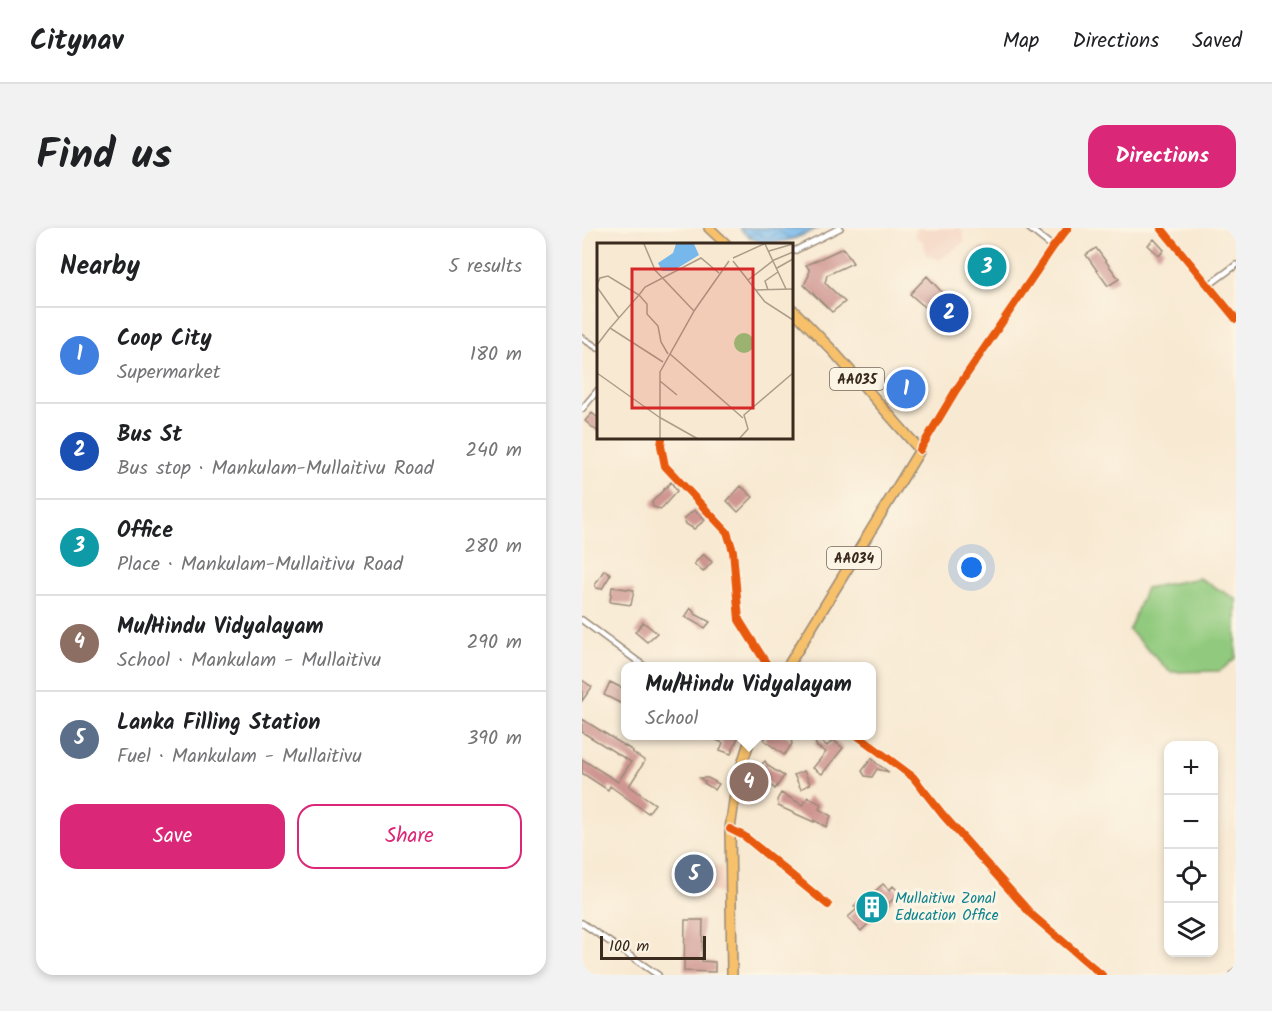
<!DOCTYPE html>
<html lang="en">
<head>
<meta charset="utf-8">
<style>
  body { margin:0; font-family:Kalam,sans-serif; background:#f2f2f2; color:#202124 }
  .controls { position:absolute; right:18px; bottom:18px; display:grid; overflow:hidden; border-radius:12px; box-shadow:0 3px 9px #0003 }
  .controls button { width:54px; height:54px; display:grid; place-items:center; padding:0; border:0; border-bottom:2px solid #e0e0e0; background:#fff; color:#202124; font:30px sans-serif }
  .scale { position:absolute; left:18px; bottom:15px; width:106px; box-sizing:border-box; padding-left:6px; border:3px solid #3b2a1e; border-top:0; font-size:16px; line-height:21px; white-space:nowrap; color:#3b2a1e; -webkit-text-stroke:4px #fcf5e5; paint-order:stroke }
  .you { position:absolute; left:390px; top:340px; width:21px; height:21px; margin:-15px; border:4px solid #fff; border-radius:50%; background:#1a73e8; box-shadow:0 0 0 9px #1a73e833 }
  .badge { display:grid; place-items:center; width:39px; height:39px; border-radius:50%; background:#db2777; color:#fff; font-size:20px; font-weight:700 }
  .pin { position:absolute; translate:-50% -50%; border:3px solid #fff; box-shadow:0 2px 6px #0006 }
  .popup { position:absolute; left:39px; top:434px; width:255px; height:78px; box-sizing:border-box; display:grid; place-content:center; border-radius:12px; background:#fff; filter:drop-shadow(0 2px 4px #0005); font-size:20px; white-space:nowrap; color:#757577 }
  .popup b { font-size:22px; color:#202124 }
  .popup::after { content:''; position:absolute; left:50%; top:100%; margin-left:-12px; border:12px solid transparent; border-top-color:#fff }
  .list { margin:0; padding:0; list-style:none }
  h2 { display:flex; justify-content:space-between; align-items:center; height:78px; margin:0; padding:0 24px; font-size:26px }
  h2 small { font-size:20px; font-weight:400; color:#757577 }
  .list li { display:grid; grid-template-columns:39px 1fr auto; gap:18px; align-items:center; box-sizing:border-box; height:96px; padding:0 24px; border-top:2px solid #e0e0e0 }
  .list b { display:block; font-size:22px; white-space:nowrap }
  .list p { margin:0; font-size:20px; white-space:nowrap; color:#757577 }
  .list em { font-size:20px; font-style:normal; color:#757577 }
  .actions { display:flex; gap:12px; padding:18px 24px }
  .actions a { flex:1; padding:14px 0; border:2px solid #db2777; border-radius:18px; text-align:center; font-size:21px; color:#db2777 }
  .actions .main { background:#db2777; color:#fff }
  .icon { flex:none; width:33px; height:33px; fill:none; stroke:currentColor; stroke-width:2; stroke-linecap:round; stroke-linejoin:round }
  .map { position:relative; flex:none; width:654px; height:747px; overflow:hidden; border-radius:18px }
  header { display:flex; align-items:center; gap:36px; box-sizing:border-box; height:84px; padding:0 30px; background:#fff; border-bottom:2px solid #e0e0e0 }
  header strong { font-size:28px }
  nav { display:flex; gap:33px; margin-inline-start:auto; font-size:21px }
  .intro { display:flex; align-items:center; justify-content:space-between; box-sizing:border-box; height:144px; padding:0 36px }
  h1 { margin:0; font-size:42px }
  .button { padding:15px 27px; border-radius:18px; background:#db2777; color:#fff; font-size:21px; font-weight:700 }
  main { display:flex; gap:36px; padding:0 36px }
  aside { flex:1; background:#fff; border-radius:18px; box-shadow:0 3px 9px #0003 }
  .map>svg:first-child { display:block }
  .built { fill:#f4d3c0 }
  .grass { fill:#91ca7e; stroke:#667a4e; stroke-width:1.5 }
  .water { fill:url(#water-waves); stroke:#597185; stroke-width:1.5 }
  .building { fill:#cf9691 }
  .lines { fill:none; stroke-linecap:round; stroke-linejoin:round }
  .minor-casing { stroke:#9a8a78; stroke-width:8 }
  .tertiary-casing { stroke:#9a8a78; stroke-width:10 }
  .trunk-casing { stroke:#9a8a78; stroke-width:12 }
  .minor { stroke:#fff; stroke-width:5 }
  .tertiary { stroke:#fff; stroke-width:7 }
  .trunk { stroke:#f7c06b; stroke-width:9 }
  .cycleway-casing { stroke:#fcf5e5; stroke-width:11 }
  .cycleway { stroke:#e8590c; stroke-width:8 }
  .labels { text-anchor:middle; stroke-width:6; stroke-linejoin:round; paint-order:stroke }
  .shield { fill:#fcf5e5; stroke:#75675a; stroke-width:1.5 }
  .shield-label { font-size:14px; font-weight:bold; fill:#3b2a1e }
  .culture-label { font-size:15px; fill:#0d838f; stroke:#fcf5e5; text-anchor:start }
  .inset-road { fill:none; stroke:#ac9d8a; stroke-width:1.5 }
  .view { fill:#d62828; fill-opacity:0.15; stroke:#d62828; stroke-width:3 }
  .inset-edge { fill:none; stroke:#3b2a1e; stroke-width:3 }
</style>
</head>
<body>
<header>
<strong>Citynav</strong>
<nav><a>Map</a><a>Directions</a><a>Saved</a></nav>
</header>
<div class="intro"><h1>Find us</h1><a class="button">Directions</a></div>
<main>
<aside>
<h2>Nearby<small>5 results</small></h2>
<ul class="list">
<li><span class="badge" style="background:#3f7fe0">1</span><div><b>Coop City</b><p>Supermarket</p></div><em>180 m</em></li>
<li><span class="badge" style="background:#1a4fb4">2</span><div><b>Bus St</b><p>Bus stop · Mankulam-Mullaitivu Road</p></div><em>240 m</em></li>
<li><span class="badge" style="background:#0f9aa8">3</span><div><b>Office</b><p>Place · Mankulam-Mullaitivu Road</p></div><em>280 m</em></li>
<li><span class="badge" style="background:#8d6e63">4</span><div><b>Mu/Hindu Vidyalayam</b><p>School · Mankulam - Mullaitivu</p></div><em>290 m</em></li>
<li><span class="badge" style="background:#5c6f8a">5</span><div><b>Lanka Filling Station</b><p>Fuel · Mankulam - Mullaitivu</p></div><em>390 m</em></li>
</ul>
<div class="actions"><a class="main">Save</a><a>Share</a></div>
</aside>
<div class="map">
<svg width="654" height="747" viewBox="0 0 654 747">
  <defs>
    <pattern id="water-waves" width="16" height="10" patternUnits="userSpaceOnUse" patternTransform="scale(1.5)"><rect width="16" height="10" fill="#77b8ec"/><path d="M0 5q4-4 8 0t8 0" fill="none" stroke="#6396bf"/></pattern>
  </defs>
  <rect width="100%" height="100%" fill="#fcf5e5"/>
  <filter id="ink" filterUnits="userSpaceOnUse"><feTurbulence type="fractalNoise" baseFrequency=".0167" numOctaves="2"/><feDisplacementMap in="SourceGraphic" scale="12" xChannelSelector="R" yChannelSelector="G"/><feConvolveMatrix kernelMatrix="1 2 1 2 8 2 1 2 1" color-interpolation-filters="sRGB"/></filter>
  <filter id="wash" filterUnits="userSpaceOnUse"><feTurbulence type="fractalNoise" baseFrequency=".008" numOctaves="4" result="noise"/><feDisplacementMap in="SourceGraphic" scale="24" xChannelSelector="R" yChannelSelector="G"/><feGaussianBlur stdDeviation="1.35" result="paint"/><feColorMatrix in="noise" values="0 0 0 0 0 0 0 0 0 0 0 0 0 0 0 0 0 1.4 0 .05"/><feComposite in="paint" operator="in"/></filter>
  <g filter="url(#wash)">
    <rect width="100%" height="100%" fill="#f8e9d2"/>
    <path class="built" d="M335 0H379L383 13 358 32 344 27 341 14 332 8Z
      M110 629 140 639 141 667 101 653Z"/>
    <path class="grass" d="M617 350 654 371V430L638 443 588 444 547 402 564 360Z"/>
    <path class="water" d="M158 0H236C212 13 176 25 158 0Z"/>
    <g id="blocks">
      <path class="building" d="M572 11 582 22 577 28 566 17Z
        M261 20 271 35 245 47 243 55 263 74 250 84 222 57 227 47V41L224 37Z
        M400 20 422 42 408 55 387 35Z
        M514 20 537 51 526 58 504 27Z
        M345 48 367 72 353 88 328 66Z
        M10 185 16 190V204L3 193Z
        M89 254 95 263 79 281 71 279 70 274Z
        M159 258 171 269 156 284 145 273Z
        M112 282 123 292 112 301 104 296 102 291Z
        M121 326 130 334 121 344 112 336Z
        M22 342 29 346 20 361 14 360 13 357Z
        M30 359 52 362 49 377 28 374Z
        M109 380 113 386 128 394 123 400 103 389Z
        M61 394 75 405 65 414 53 404Z
        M0 452 10 459 0 473Z
        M28 454 44 462V478L22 467Z
        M0 491 51 523 50 524 63 533 47 558 73 576 66 585 28 558 26 562 0 545V531L36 554 49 534 0 504Z
        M123 507H157L149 526 138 522 141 515Z
        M185 507H204L209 511 210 516 202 527 182 512Z
        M237 511 245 518 251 512 261 520 240 546 231 540 244 524 235 519 233 514Z
        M290 530 294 535 307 544 295 541 290 549 283 548 280 543Z
        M183 533 186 538 202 548 193 561 173 543Z
        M222 543 228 556 219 561 212 547Z
        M118 550H126L137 556 133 562 122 555 123 554Z
        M199 565 221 577 226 569 239 576 237 581 249 588 244 599 232 592V594L196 578 195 572Z
        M111 636 116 638 112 651 106 648Z
        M301 656 307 662 311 658 318 665 306 676 307 678 303 682 301 681 279 703 266 689 275 681 272 678 279 671 282 673Z
        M103 692H121L120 733 133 734V744L102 743Z"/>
    </g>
  </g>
  <g filter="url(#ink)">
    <use href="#blocks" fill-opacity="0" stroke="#9a8a78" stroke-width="1.5"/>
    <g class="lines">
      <defs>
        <path id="minor" d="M447 0 471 19
          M210 24 258 0
          M627 57 654 37
          M0 110 16 120
          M0 181 16 162
          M80 210 79 218 83 238 145 304 151 323 157 392 186 438
          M0 392 62 438
          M276 508 331 549 361 587 450 687 520 747
          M148 601 162 608 246 677
          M0 695 76 747"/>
        <path id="tertiary" d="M579 0 654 91
          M338 222 374 162 471 19 486 0
          M651 747 654 744"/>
        <path id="trunk" d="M127 0 144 16
          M206 438 338 222 251 123 210 81
          M150 747 148 601 155 552 169 508"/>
      </defs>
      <use href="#minor" class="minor-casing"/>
      <use href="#tertiary" class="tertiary-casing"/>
      <use href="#trunk" class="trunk-casing"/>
      <use href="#minor" class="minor"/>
      <use href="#tertiary" class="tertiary"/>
      <use href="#trunk" class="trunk"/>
      <defs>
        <path id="cycleway" d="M579 0 654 91
          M80 210 79 218 83 238 145 304 151 323 157 392 186 438
          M338 222 374 162 471 19 486 0
          M276 508 331 549 361 587 450 687 520 747
          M148 601 162 608 246 677"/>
      </defs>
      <use href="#cycleway" class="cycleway-casing"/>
      <use href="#cycleway" class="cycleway"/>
    </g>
  </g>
  <defs>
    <symbol id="building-disc" viewBox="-11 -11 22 22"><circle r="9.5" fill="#0f9aa8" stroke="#fcf5e5"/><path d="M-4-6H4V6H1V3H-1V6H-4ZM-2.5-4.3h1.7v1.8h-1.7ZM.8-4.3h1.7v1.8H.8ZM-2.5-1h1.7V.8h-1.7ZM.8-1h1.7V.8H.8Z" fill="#fff"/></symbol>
  </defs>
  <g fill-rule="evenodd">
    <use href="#building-disc" x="271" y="660" width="38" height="38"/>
  </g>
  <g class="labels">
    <g class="shield">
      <rect x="248" y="140" width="54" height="22" rx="4.5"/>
      <rect x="245" y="319" width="54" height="22" rx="4.5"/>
    </g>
    <g class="shield-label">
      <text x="275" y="156">AA035</text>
      <text x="272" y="335">AA034</text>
    </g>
    <g class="culture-label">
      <text x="313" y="675">Mullaitivu Zonal<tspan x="313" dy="17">Education Office</tspan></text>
    </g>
  </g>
  <g transform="translate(15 15)">
    <rect width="196" height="196" fill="#f8e9d2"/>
    <path d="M137 100a10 10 0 1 1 20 0a10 10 0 1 1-20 0Z" fill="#91ca7e"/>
    <path d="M79 1H97L102 12 76 28H65L61 20 76 10Z" fill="#77b8ec"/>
    <path class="inset-road" d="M47 1 58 27 97 68 63 129V196M168 1 189 46M172 8 196 1M136 15 167 1M136 18 168 59 196 77M180 25 196 16M151 37 177 17 196 9M0 42 3 35 11 33 42 52 13 85 66 119M0 44 22 75M159 47 196 46M171 47 168 38 181 29M97 68 132 18M0 102 13 85M71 111 64 99 61 83 50 71V61L42 52 48 44 104 15 122 30M73 111 146 175M0 130 62 174M63 138 80 152M62 174 101 196M142 196 151 186 147 172 196 130"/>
    <path class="view" d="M35 26H156V165H35Z"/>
    <rect width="196" height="196" class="inset-edge"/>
  </g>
</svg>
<div class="controls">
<button>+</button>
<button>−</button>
<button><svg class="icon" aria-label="locate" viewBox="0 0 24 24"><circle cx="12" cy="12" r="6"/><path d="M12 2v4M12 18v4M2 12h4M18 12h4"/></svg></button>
<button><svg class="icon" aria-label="layers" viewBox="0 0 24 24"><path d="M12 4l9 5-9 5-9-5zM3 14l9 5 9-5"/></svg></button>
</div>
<div class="scale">100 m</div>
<div class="you"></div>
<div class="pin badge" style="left:324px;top:161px;background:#3f7fe0">1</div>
<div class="pin badge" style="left:367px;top:85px;background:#1a4fb4">2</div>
<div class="pin badge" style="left:405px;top:39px;background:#0f9aa8">3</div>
<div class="pin badge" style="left:167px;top:554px;background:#8d6e63">4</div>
<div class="popup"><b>Mu/Hindu Vidyalayam</b>School</div>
<div class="pin badge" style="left:112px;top:646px;background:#5c6f8a">5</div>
</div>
</main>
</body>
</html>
